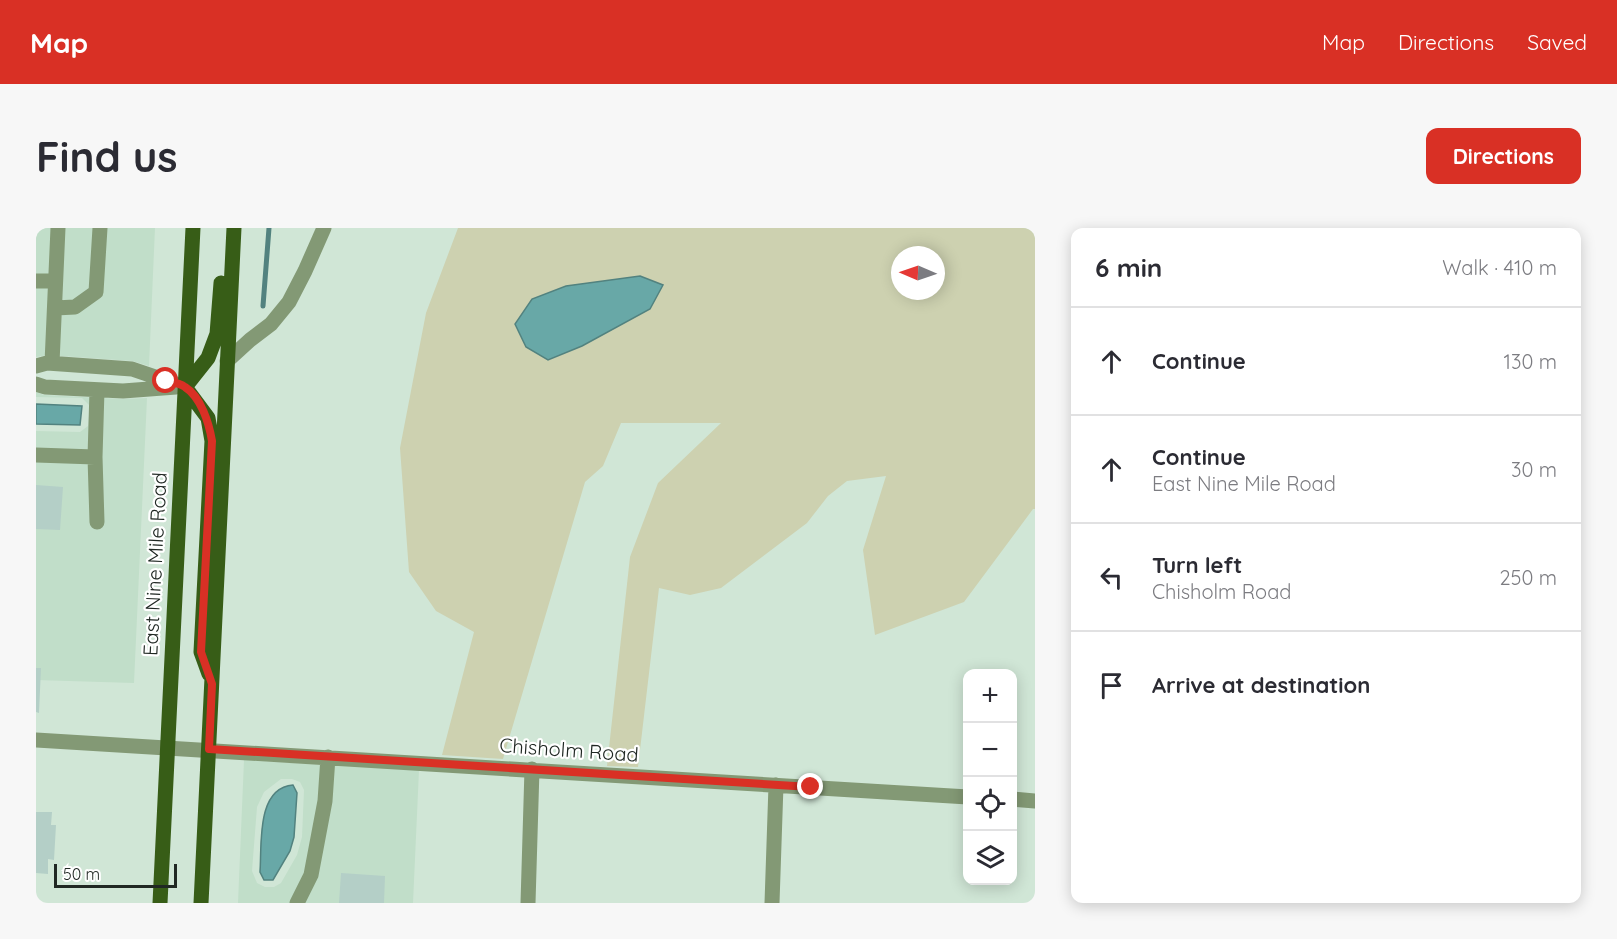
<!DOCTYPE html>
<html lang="en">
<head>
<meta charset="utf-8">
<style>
  body { margin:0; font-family:Quicksand,sans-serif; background:#f7f7f7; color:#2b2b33 }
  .controls { position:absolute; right:18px; bottom:18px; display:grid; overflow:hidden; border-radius:12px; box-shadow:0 3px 15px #0003 }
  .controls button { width:54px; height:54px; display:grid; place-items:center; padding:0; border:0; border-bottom:2px solid #e1e1e2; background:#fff; color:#2b2b33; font:30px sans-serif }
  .compass { position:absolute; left:855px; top:18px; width:54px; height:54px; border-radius:50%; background:#fff; box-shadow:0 3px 15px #0003; rotate:272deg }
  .scale { position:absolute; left:18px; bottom:15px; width:123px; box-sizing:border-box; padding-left:6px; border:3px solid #202823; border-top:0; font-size:16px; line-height:21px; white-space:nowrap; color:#202823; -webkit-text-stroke:4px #fff; paint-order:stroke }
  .stop { position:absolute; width:18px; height:18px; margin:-14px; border:4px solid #d93025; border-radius:50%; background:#fff }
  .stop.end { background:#d93025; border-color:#fff; box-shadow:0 2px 6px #0008 }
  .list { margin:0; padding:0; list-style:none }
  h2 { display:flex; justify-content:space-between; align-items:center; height:78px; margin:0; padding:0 24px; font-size:26px }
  h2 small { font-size:20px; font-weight:400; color:#7c7c81 }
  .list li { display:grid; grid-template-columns:39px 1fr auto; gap:18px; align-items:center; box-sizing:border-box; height:108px; padding:0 24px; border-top:2px solid #e1e1e2 }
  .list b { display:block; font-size:22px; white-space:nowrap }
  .list p { margin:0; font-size:20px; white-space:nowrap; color:#7c7c81 }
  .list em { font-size:20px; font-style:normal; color:#7c7c81 }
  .icon { flex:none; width:33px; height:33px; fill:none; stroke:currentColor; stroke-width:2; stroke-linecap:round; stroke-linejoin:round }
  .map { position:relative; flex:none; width:999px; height:675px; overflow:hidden; border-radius:12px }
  header { display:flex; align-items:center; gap:36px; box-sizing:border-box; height:84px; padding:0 30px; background:#d93025; color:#fff }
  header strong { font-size:28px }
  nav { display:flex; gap:33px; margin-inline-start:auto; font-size:21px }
  .intro { display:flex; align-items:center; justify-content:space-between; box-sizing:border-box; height:144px; padding:0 36px }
  h1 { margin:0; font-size:42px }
  .button { padding:15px 27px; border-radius:12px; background:#d93025; color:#fff; font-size:21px; font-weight:700 }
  main { display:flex; gap:36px; padding:0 36px }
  aside { flex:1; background:#fff; border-radius:12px; box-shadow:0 3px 15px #0003 }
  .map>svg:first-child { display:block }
  .built { fill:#c1dec9; fill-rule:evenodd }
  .green { fill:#cdd1b0; fill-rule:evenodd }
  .water { fill:#68a8a7; stroke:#52827f; stroke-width:1.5 }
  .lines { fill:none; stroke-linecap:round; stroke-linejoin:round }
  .stream { stroke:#52827f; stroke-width:5 }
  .building { fill:#b4cfc7 }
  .minor { stroke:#839975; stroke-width:15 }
  .major { stroke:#375d17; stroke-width:15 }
  .route { stroke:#d93025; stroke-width:8 }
  .labels { text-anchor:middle; stroke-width:4.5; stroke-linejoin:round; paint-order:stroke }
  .street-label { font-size:20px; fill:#202823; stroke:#fff }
</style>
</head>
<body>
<header>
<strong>Map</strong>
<nav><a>Map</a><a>Directions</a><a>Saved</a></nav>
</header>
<div class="intro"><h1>Find us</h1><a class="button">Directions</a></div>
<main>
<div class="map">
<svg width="999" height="675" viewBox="0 0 999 675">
  <rect width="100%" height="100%" fill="#d0e6d6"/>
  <path class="built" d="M0 0H119L113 138 96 133 12 127 0 129Z
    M0 164 8 167 86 171 111 170 98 455 0 452V203L44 204 52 198 54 178 46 170 0 169Z
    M208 532 383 542 377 675H202ZM245 551H256L264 554 268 562 266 609 261 627 245 655 238 659H229L221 655 216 643 221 579 228 564Z"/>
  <path class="green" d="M422 0H999V281H997L928 374 839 407 827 322 850 248 811 253 792 268 771 295 685 360 654 367 623 360 602 539 571 538 594 329 622 255 685 195H585L567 238 549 254 467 531 406 527 438 404 400 383 373 344 364 220 390 85ZM864 27H900V63H864ZM604 48 614 81 546 118 513 132 490 119 479 97 496 71 530 58Z"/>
  <path class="water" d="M604 48 627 57 614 81 546 118 512 132 490 119 479 96 496 71 530 58Z
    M0 176 46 178 44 197 0 196Z
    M257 557 261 565 258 609 254 623 237 652H228L224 644C226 616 220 560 257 557Z"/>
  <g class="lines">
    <path class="stream" d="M227 78 233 0"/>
  </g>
  <path class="building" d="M0 257 27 259 24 302 0 301Z
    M0 440H5L3 485 0 484Z
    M0 584H16L15 597H20L18 632 12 631V646L0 645Z
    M305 645 349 648 348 675H303Z"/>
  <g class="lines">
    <path class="minor" d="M0 53H19
      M19 80 39 79 60 64 64 0
      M191 133 214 112 235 96 253 74 269 43 288 0
      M16 135 22 0
      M0 138 11 135 96 141 149 159
      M0 156 9 159 87 163 140 159
      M0 227 59 229
      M61 294 59 229 61 162
      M0 512 932 569
      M976 571 999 573
      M261 675 275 647 289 573 292 529
      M492 675 496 541
      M736 675 740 557"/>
    <path class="major" d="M149 159 172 190 176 213 165 424 173 446
      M149 159 172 130 181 106 185 55
      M124 675 157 0
      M165 675 198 0"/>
  </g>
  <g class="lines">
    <path class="route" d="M130 153C136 154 144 155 149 159 165 169 173 195 176 213L165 424 176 456 173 521 775 559"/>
  </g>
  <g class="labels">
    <g class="street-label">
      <text transform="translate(119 336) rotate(-87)" y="7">East Nine Mile Road</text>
      <text transform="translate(533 522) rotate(4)" y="7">Chisholm Road</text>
    </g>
  </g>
</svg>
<div class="controls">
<button>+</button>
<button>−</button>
<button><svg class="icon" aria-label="locate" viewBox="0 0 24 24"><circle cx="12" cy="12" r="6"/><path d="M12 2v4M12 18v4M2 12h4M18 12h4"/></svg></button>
<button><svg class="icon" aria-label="layers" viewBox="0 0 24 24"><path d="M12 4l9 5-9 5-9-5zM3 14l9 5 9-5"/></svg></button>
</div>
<svg class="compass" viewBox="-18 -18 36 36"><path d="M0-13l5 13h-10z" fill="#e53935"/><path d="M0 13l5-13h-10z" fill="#7c7c81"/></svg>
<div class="scale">50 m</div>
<div class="stop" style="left:130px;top:153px"></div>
<div class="stop end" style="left:775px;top:559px"></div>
</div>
<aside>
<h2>6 min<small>Walk · 410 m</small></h2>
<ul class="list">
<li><svg class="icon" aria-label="ahead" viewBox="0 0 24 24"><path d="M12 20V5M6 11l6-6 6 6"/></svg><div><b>Continue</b></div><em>130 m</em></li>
<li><svg class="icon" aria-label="ahead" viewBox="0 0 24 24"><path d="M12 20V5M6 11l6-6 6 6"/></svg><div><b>Continue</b><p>East Nine Mile Road</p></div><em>30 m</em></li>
<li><svg class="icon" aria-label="left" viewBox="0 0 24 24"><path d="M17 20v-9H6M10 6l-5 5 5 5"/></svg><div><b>Turn left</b><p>Chisholm Road</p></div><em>250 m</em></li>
<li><svg class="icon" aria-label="arrive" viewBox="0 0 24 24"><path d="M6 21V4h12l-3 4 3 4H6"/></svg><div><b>Arrive at destination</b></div></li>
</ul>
</aside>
</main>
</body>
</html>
